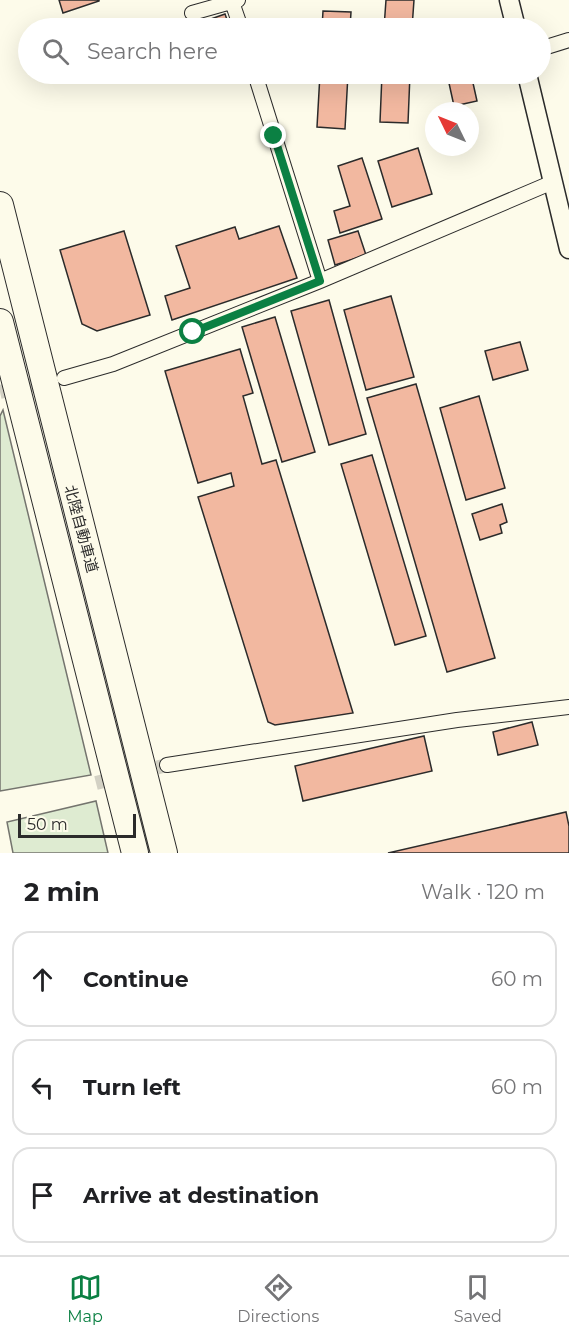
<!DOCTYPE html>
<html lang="en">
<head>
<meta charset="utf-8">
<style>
  body { margin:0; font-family:Montserrat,"Noto Sans JP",sans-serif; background:#f6f6f6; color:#202124 }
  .compass { position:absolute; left:425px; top:102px; width:54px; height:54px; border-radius:50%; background:#fff; box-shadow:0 6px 24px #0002; rotate:313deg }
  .scale { position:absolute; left:18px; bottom:15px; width:118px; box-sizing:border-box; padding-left:6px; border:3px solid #2b2b2b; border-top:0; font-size:16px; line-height:21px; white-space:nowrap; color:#2b2b2b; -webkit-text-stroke:4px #fdfbea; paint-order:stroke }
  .stop { position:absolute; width:18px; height:18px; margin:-14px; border:4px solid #0b8043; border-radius:50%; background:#fff }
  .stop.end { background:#0b8043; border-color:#fff; box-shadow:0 2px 6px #0008 }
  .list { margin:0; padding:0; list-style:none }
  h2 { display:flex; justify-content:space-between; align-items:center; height:78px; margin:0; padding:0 24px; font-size:26px }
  h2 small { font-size:20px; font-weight:400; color:#757577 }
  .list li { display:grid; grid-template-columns:39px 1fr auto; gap:18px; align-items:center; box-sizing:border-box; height:96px; margin:0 12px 12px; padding:0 12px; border:2px solid #e0e0e0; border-radius:18px }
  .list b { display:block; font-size:22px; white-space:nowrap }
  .list em { font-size:20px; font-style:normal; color:#757577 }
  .icon { flex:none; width:33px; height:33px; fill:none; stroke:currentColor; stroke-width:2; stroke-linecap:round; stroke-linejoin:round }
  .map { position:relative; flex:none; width:569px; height:853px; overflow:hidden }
  .search { position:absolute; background:#fff; box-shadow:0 6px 24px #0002; left:18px; right:18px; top:18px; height:66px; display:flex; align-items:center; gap:15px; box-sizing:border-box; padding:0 21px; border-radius:33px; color:#757577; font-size:22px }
  .sheet { height:402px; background:#fff }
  nav { display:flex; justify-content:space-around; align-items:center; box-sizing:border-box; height:84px; border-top:2px solid #e0e0e0; background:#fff; font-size:16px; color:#757577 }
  nav a { display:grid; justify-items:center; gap:3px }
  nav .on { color:#0b8043 }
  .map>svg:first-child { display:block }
  .green { fill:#deebd1; stroke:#74746e; stroke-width:1.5 }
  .building { fill:#f2b8a0; stroke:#2b2b2b; stroke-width:1.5 }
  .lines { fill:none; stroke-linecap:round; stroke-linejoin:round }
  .minor-tunnel { stroke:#d3d1c4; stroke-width:14; stroke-dasharray:14 7; stroke-linecap:butt }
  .minor-casing { stroke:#2b2b2b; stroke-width:16 }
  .tertiary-casing { stroke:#2b2b2b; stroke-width:21 }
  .motorway-casing { stroke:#2b2b2b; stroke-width:28 }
  .minor { stroke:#fdfbea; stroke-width:14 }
  .tertiary { stroke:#fdfbea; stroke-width:18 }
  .motorway { stroke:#fdfbea; stroke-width:26 }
  .route { stroke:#0b8043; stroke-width:8 }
  .labels { text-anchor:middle; stroke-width:4.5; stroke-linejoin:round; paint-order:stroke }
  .street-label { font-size:15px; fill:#2b2b2b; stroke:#fdfbea }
</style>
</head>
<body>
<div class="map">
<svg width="569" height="853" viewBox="0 0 569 853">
  <rect width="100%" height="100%" fill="#fdfbea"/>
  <path class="green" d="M3 410 91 775 0 791V416Z
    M96 801 108 853H13L7 822Z"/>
  <path class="building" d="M59 0H99V1L63 13Z
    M386 0H414L412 28H384Z
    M323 11 351 12 350 28H322Z
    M225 14 230 28H211L208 20Z
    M320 74H348L345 129 317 127Z
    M382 74H410L408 123 380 122Z
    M447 74H471L477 101 454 106Z
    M418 148 432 194 392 207 378 161Z
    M362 158 382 219 340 233 334 211 350 206 338 166Z
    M279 226 297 278 172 320 165 296 190 288 176 246 235 227 239 239Z
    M124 231 150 315 97 331 82 324 60 250Z
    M358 231 366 255 335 265 328 240Z
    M391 296 414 377 366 390 344 310Z
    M329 300 366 434 329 445 291 311Z
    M275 317 315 452 282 462 242 327Z
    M520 342 528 370 493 380 485 351Z
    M240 349 253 393 243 396 262 464 276 460 353 713 275 725 268 722 198 497 234 486 231 473 198 483 165 371Z
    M416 384 495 658 447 672 367 398Z
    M479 396 505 488 466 500 440 408Z
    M372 455 426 636 395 645 341 464Z
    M502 504 507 522 500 525 502 533 480 540 472 514Z
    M532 722 538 745 498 755 493 732Z
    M424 736 432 771 303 801 295 766Z
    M566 812 569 826V853H388Z"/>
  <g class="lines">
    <path class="minor-tunnel" d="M0 392 51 381
      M96 783 167 765"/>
    <defs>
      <path id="minor" d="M232 2 241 28
        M192 13 238 0
        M540 49 569 40
        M255 74 320 281
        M64 378 113 364 320 281 553 182
        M167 765 457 720 569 707"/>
      <path id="tertiary" d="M509 0 516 28
        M527 74 569 249"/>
      <path id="motorway" d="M0 205 164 853
        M0 322 135 853"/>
    </defs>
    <use href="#minor" class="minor-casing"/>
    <use href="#tertiary" class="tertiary-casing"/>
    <use href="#motorway" class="motorway-casing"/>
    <use href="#minor" class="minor"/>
    <use href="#tertiary" class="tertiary"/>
    <use href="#motorway" class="motorway"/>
  </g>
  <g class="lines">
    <path class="route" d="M193 332 320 281 274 136"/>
  </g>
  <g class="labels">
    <g class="street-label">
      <text transform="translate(81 529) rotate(75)" y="5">北陸自動車道</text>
    </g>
  </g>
</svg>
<svg class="compass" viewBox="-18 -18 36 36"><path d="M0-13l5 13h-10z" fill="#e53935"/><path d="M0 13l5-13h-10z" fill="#757577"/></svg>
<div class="scale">50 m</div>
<div class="stop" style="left:193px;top:332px"></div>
<div class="stop end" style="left:274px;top:136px"></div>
<div class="search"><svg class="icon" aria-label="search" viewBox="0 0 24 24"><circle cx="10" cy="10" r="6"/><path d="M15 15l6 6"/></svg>Search here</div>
</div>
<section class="sheet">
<h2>2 min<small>Walk · 120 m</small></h2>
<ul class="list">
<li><svg class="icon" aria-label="ahead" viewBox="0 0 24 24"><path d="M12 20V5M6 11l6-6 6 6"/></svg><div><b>Continue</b></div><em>60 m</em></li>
<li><svg class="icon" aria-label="left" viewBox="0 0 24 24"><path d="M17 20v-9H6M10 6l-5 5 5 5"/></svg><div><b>Turn left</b></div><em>60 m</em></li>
<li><svg class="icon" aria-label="arrive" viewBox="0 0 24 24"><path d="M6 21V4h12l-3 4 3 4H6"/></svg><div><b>Arrive at destination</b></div></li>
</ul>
</section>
<nav>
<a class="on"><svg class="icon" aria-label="map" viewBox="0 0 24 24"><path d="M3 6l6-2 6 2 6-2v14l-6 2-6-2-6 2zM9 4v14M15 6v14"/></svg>Map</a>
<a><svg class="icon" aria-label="directions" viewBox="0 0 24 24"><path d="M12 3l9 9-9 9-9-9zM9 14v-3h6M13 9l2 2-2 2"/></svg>Directions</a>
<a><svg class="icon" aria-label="saved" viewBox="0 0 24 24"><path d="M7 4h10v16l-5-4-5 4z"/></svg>Saved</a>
</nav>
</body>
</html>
